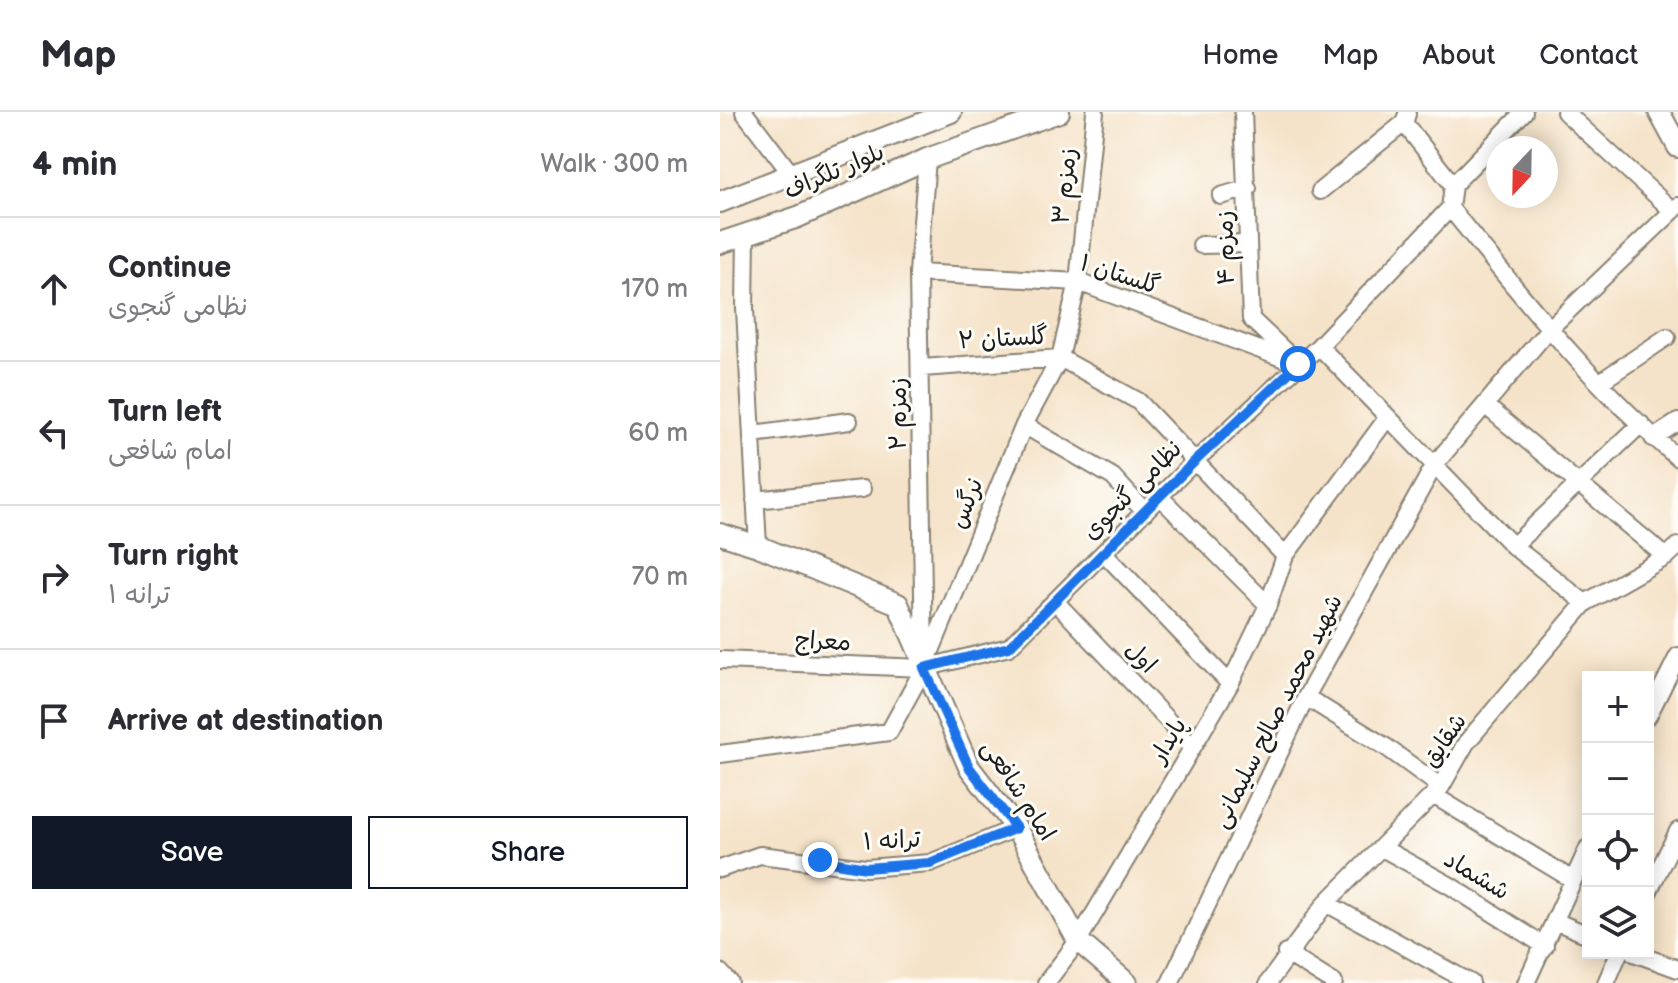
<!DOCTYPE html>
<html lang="en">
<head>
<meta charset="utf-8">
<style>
  body { margin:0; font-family:"Balsamiq Sans","Playpen Sans Arabic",sans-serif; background:#f2f2f3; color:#2b2b33 }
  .controls { position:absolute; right:24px; bottom:24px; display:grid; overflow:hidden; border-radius:0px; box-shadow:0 4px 20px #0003 }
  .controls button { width:72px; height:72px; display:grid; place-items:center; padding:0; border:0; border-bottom:2px solid #e1e1e2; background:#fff; color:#2b2b33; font:40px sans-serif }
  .compass { position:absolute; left:766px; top:24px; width:72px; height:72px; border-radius:50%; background:#fff; box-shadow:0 4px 20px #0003; rotate:202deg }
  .stop { position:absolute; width:24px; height:24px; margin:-18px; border:6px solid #1a73e8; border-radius:50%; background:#fff }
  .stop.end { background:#1a73e8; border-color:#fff; box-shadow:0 2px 8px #0008 }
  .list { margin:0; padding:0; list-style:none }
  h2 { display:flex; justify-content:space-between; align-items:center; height:104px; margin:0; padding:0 32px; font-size:34px }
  h2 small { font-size:26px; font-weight:400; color:#7c7c81 }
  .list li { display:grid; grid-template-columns:52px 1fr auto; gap:24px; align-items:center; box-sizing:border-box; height:144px; padding:0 32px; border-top:2px solid #e1e1e2 }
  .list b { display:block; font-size:30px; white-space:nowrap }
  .list p { margin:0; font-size:26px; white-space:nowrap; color:#7c7c81 }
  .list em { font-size:26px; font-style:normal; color:#7c7c81 }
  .actions { display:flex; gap:16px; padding:24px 32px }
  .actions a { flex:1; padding:18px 0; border:2px solid #111827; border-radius:0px; text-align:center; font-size:28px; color:#111827 }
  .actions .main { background:#111827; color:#fff }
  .icon { flex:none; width:44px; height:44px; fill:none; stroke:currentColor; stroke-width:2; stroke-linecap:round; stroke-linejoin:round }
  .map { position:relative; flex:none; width:958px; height:871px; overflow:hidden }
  header { display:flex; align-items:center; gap:48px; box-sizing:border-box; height:112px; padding:0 40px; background:#fff; border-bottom:2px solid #e1e1e2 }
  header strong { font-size:38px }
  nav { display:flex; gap:44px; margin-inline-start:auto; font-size:28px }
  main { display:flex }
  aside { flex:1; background:#fff }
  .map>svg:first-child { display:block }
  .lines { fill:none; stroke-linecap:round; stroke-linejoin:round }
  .minor-casing { stroke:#888072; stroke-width:20 }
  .tertiary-casing { stroke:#888072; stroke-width:24 }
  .minor { stroke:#fff; stroke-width:16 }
  .tertiary { stroke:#fff; stroke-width:20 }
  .route { stroke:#1a73e8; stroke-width:10 }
  .labels { text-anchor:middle; stroke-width:6; stroke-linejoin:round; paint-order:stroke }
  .street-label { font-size:24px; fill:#1c1c1c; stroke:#fdfcf7 }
</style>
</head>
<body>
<header>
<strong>Map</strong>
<nav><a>Home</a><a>Map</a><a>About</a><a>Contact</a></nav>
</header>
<main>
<aside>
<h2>4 min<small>Walk · 300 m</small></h2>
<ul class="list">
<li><svg class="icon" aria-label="ahead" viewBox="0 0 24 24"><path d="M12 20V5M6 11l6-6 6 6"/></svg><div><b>Continue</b><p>نظامی گنجوی</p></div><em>170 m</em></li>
<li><svg class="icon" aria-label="left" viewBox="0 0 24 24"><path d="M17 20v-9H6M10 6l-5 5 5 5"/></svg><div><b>Turn left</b><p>امام شافعی</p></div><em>60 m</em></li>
<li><svg class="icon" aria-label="right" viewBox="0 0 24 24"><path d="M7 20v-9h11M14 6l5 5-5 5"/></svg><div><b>Turn right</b><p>ترانه ۱</p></div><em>70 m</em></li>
<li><svg class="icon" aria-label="arrive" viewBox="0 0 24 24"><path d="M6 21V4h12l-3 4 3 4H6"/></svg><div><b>Arrive at destination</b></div></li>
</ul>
<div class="actions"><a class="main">Save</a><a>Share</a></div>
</aside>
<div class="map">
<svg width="958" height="871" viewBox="0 0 958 871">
  <rect width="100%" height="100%" fill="#fdfcf7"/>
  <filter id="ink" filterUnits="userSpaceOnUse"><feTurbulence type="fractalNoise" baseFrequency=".0125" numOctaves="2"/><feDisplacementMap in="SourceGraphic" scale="16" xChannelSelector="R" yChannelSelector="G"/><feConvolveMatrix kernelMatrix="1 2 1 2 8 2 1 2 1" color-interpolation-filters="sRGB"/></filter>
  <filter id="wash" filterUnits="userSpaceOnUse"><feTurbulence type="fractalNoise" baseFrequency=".006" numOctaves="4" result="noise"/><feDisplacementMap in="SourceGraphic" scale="32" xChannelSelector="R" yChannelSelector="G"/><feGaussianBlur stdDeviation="1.8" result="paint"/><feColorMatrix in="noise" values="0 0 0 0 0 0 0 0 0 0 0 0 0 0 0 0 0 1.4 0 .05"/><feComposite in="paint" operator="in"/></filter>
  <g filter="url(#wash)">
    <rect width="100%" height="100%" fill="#f5e3c9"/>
  </g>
  <g filter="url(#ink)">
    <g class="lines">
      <defs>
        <path id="minor" d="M24 0 72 63
          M523 0 531 207 571 245
          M845 0 953 99
          M687 2 684 11 733 73
          M600 79 684 11
          M501 84 528 76
          M730 96C801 183 872 274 958 346
          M26 121 25 197 38 434
          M481 133 527 132
          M198 161 358 170 578 252
          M599 234 793 434 865 491
          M202 256 340 246 418 289 565 444
          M880 270 947 225
          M765 293 946 445
          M304 313 393 365 425 400
          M33 322 129 309
          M933 326 958 310
          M440 385 548 493
          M35 388 142 377
          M793 434 921 312
          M384 441 510 572
          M336 490 472 634
          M204 547 198 161 207 47
          M0 548 204 556
          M204 556 304 313 340 246 358 170 375 0
          M586 585 666 635 721 675
          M928 604 958 544
          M0 642 169 620 204 556 289 535 474 350 599 234 730 96 733 73 804 0
          M713 683 853 768
          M662 736 729 773 825 834
          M0 757 40 743 146 756 210 751 296 716
          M928 781 958 719
          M606 791 751 871
          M835 809 868 823
          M566 841 614 871
          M914 841 958 857
          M0 860 10 871
          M326 871 358 829 510 572 548 493 565 444 668 305
          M450 871 586 585 715 352 829 217 958 94
          M548 871 606 791 721 675 746 631 865 491 946 445 958 434
          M806 871 868 736
          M886 871 899 841"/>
        <path id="tertiary" d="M939 0 958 35
          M0 90 231 0
          M0 131 78 105 207 47 339 0
          M0 422 38 434 178 492 249 655 296 716 358 829 407 871"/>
      </defs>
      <use href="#minor" class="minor-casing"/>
      <use href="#tertiary" class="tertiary-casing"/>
      <use href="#minor" class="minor"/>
      <use href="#tertiary" class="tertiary"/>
    </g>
  </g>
  <g class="lines" filter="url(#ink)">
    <path class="route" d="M100 748 146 756 210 751 296 716 249 655 204 556 289 535 474 350 578 252"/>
  </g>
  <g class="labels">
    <g class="street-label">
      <text transform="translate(114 59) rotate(-23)" y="8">بلوار تلگراف</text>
      <text transform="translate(344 74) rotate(-84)" y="8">زمزم ۳</text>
      <text transform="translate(505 136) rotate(-91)" y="8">زمزم ۴</text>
      <text transform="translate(400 162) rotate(18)" y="8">گلستان ۱</text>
      <text transform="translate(283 226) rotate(-3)" y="8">گلستان ۲</text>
      <text transform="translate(178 302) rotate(-90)" y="8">زمزم ۲</text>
      <text transform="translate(412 378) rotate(-45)" y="8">نظامی گنجوی</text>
      <text transform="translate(246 391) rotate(-68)" y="8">نرگس</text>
      <text transform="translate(103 529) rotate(3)" y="8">معراج</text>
      <text transform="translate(421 545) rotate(46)" y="8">اول</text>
      <text transform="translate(557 599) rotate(-63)" y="8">شهید محمد صالح سلیمانی</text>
      <text transform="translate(448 628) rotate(-59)" y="8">پایدار</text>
      <text transform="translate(724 628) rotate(-56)" y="8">شقایق</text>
      <text transform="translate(299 678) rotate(57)" y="8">امام شافعی</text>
      <text transform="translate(172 728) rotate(-3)" y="8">ترانه ۱</text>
      <text transform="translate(757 763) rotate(31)" y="8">ششماد</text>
    </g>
  </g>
</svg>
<div class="controls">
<button>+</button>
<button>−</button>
<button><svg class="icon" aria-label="locate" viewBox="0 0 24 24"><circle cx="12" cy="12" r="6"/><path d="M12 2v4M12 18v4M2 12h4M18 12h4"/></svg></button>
<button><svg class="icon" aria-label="layers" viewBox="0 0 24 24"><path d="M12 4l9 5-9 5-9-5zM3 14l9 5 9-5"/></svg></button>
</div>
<svg class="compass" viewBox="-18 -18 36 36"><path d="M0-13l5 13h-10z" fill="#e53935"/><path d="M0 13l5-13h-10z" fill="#7c7c81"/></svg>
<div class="stop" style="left:578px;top:252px"></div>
<div class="stop end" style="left:100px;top:748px"></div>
</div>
</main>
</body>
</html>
